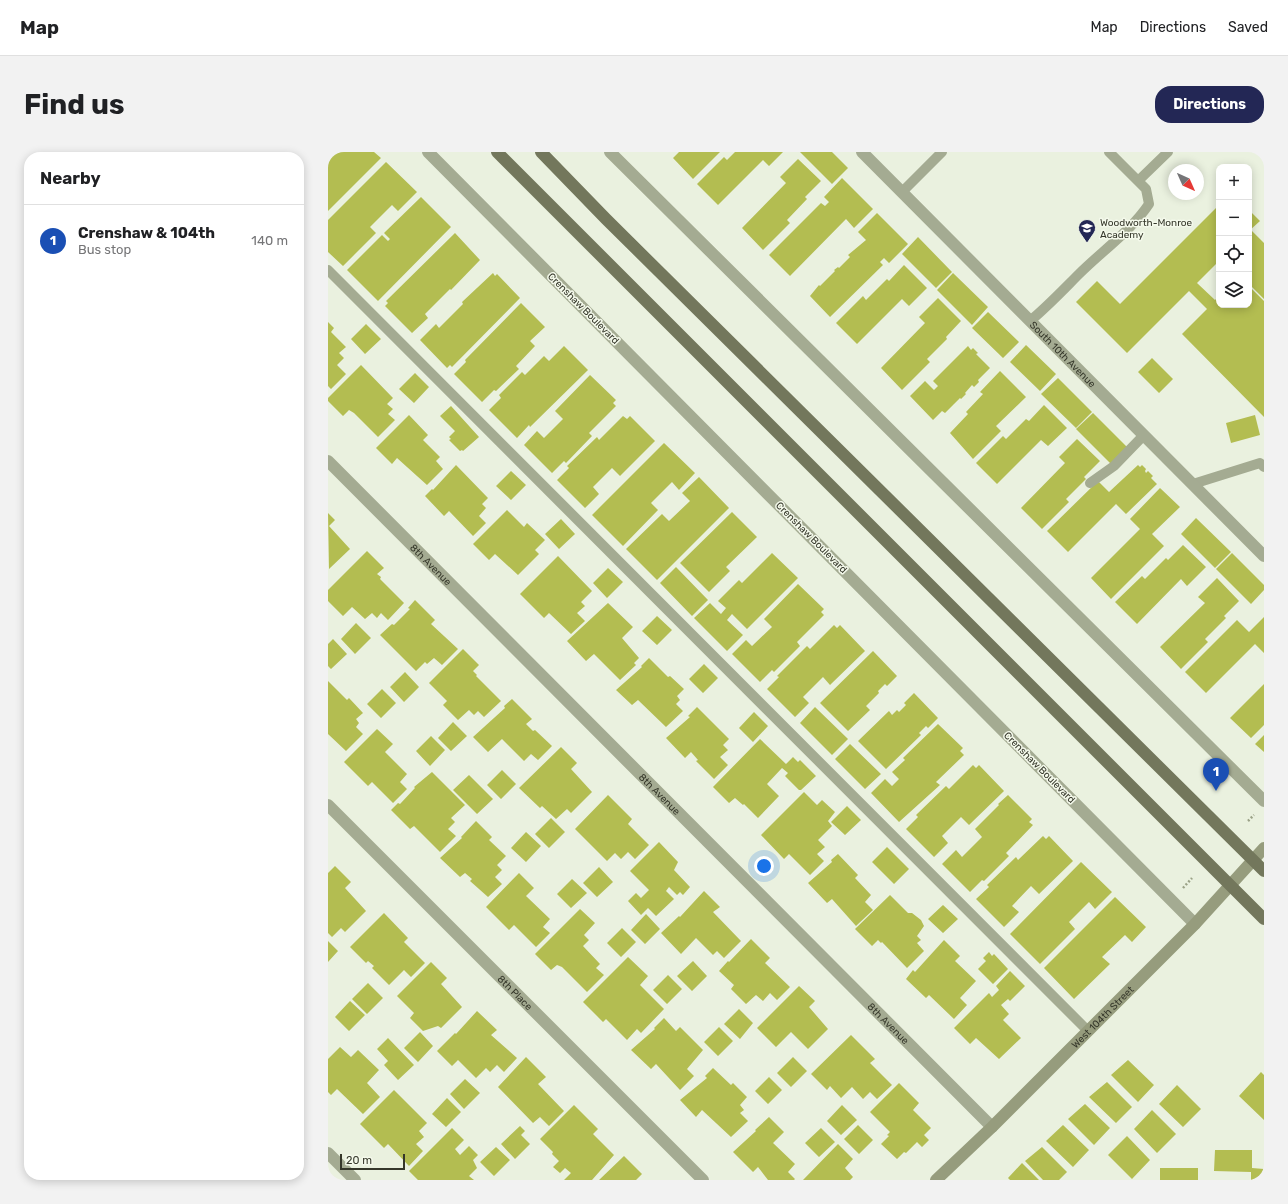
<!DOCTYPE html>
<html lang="en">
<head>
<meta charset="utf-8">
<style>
  body { margin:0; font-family:Rubik,sans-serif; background:#f2f2f2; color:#202124 }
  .controls { position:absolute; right:12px; top:12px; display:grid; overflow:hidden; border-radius:8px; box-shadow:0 2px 10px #0003 }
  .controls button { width:36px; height:36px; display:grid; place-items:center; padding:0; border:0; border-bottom:1px solid #e0e0e0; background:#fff; color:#202124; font:20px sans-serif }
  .compass { position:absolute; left:840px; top:12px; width:36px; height:36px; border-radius:50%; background:#fff; box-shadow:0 2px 10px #0003; rotate:135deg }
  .scale { position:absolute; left:12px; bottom:10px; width:65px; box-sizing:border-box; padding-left:4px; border:2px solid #35372a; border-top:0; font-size:11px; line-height:14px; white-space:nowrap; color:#35372a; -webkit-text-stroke:3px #f4f9eb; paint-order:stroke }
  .you { position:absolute; left:436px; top:714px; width:14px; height:14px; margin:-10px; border:3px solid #fff; border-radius:50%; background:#1a73e8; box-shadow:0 0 0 6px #1a73e833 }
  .badge { display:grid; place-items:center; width:26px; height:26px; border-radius:50%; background:#232755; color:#fff; font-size:13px; font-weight:700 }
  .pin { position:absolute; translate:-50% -33px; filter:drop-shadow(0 1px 2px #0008) }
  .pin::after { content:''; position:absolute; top:21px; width:14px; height:12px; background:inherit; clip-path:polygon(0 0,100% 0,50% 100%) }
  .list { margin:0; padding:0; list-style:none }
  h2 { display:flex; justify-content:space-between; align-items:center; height:52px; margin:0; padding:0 16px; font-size:17px }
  h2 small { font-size:13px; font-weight:400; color:#757577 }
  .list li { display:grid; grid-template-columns:26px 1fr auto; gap:12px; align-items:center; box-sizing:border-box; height:72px; padding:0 16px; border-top:1px solid #e0e0e0 }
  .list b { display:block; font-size:15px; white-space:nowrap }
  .list p { margin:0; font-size:13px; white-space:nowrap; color:#757577 }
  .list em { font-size:13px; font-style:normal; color:#757577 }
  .icon { flex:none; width:22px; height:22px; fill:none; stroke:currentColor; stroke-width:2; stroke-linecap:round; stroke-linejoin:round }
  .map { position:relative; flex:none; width:936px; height:1028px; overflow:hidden; border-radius:16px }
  header { display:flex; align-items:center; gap:24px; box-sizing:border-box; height:56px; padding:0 20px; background:#fff; border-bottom:1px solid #e0e0e0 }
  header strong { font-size:19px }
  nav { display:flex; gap:22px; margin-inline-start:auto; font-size:14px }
  .intro { display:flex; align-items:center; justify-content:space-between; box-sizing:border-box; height:96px; padding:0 24px }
  h1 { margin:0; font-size:28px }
  .button { padding:10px 18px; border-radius:16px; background:#232755; color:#fff; font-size:14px; font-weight:700 }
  main { display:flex; gap:24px; padding:0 24px }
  aside { flex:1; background:#fff; border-radius:16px; box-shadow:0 2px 10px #0003 }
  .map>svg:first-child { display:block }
  .building { fill:#b3bd51 }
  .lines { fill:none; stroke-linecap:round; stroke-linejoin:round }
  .path { stroke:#9ba287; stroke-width:2.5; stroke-dasharray:2 2; stroke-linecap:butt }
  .lane { stroke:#a4ab92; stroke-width:10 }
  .street { stroke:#a4ab92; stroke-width:12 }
  .secondary { stroke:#969c7d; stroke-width:12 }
  .primary { stroke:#73775c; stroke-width:12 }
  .labels { text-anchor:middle; stroke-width:3; stroke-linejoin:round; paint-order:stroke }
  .poi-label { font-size:10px; fill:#35372a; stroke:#f4f9eb; text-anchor:start }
  .street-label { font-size:10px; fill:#35372a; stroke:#f4f9eb }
</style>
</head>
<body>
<header>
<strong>Map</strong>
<nav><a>Map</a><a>Directions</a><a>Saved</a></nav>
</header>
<div class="intro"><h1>Find us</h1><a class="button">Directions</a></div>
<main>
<aside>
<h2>Nearby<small></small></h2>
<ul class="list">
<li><span class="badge" style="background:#1a4fb4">1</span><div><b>Crenshaw &amp; 104th</b><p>Bus stop</p></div><em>140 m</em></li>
</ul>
</aside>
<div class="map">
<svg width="936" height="1028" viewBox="0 0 936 1028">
  <rect width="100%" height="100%" fill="#eaf1df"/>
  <path class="building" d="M5 0H46L53 6 0 59V5Z
    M351 0H392L365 27 345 6Z
    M407 0H455L441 14 435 8 390 53 369 32 396 5 399 8Z
    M472 0H504L520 16 504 32Z
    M470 7 493 29 477 45 479 47 459 68 462 71 435 98 414 76 458 31 452 25Z
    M58 10 89 40 70 59 64 53 42 75 48 81 15 114 0 100V68Z
    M514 26 545 57 526 76 518 67 462 124 441 103 493 51 497 54 501 50 496 45Z
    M93 45 123 75 50 149 19 118 54 83 60 89 62 87 56 81Z
    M891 53V109L869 131 887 148 891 144V153H921V134L936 149V265L854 182 879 157 861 139 799 201 748 150 769 129 792 152Z
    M921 58 932 69 921 79Z
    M549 61 580 92 561 111 556 106 552 110 555 113 502 165 482 144 491 133 492 134 507 119 506 118 510 115 511 116 522 105 520 103 538 88 530 80Z
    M924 79 936 91V147L921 132V83Z
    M127 81 152 108 123 138 122 137 97 162 100 166 84 181 57 154 60 151 58 149Z
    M590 85 624 120 608 136 574 102Z
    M576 113 599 136 581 154 574 147 529 192 508 171 535 144 538 148 559 127 561 129Z
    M165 121 167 124 169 122 192 146 124 215 122 213 119 216 92 188 108 172 111 176 135 152 134 150Z
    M625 121 660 155 644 173 609 138Z
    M610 146 633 169 618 185 619 187 599 207 602 210 574 238 553 216 597 171 591 165Z
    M193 151 217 175 202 189 207 194 188 214 191 217 168 239 166 238 154 250 126 222 138 210 137 208Z
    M660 160 691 190 675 206 644 176Z
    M0 170 6 176 3 180 18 195 11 201 16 206 9 213 18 222 3 237 0 234Z
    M38 172 53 187 37 202 23 187Z
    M698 193 728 222 712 239 682 210Z
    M236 194 260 218 202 275 201 273 189 286 161 258 173 246 171 243 194 220 197 223 216 204 221 209Z
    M640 194 643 198 645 196 650 201 648 202 662 216 650 228 651 230 646 235 644 233 637 241 638 242 633 247 632 246 617 261 614 259 605 268 582 244 597 229 606 238 610 234 605 229Z
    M824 206 845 227 831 241 810 220Z
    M33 213 65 246 59 252 65 257 60 262 67 268 50 285 26 261 21 258 15 264 0 249V246Z
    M672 219 698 245 668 274 673 279 645 307 622 281 640 262 638 260 655 242 652 240Z
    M87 221 101 235 86 251 71 237Z
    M262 223 288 248 285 251 288 254 261 281 264 284 238 311 236 309 224 321 196 293 209 279 216 286 235 267 227 259Z
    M730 226 764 260 748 276 713 242Z
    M716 253 739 276 720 294 713 288 669 332 648 311 675 284 678 287 698 267 701 269Z
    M123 254 151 285 135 299 134 298 132 299 121 288 123 287 121 285 127 279 112 264Z
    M765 261 799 295 783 312 748 277Z
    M81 263 100 283 95 288 112 305 108 309 115 317 99 333 69 306 64 312 48 296Z
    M927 263 932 283 903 291 898 271Z
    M295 264 299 267 302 264 327 289 292 324 284 316 265 335 271 342 257 356 229 328 241 316 239 314 269 285 271 288Z
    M749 287 772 309 756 325 758 327 738 347 741 350 714 377 693 356 737 311 731 305Z
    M336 291 367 321 351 338 344 330 323 351 330 358 295 394 264 363Z
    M128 313 160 346 154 352 158 356 151 364 158 371 145 384 121 359 116 364 97 344 104 337 105 338Z
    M810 313 812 315 814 313 818 317 817 319 818 321 820 319 825 324 823 326 829 332 798 362 788 352 740 400 719 379 770 329 781 340Z
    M183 319 198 333 183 348 168 334Z
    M371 325 401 356 329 428 298 397 334 362 341 369 362 349 354 341Z
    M832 336 852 355 824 382 836 394 783 447 763 426 812 377 802 367Z
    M179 358 196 375 199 371 217 388 207 398 211 402 190 423 167 402 161 408 145 392Z
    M404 360 429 385 398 415 402 419 381 440 352 411Z
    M0 361 7 368 1 374 22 397 1 417Z
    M868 366 903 400 887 416 853 382Z
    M233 367 247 382 231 397 217 382Z
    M855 393 878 415 859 434 853 427 809 472 787 450 814 424 817 427 838 406 840 408Z
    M39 399 56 416 49 422 53 425 52 427 76 451 60 468 53 461 49 466 44 461 37 467 24 455 15 464 0 449V438Z
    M444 401 470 426 419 477 404 462 399 468 415 483 399 499 366 466 382 451 393 462 398 456 390 449 411 428 414 431Z
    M904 401 936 433V438L923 452 888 417Z
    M230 404 264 439 253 450 257 454 249 461 257 469 243 482 221 461 216 466 192 442Z
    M348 415 380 448 364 464 332 431Z
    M280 416 295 430 279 446 265 431Z
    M889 426 911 449 896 464 898 466 877 487 880 490 853 517 832 495 877 451 870 445Z
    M470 432 496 457 493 460 496 463 469 490 472 494 446 520 444 518 432 530 404 502 418 488 424 494 444 475 436 467Z
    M87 448 107 468 103 472 130 497 114 513 106 506 99 512 97 510 88 519 52 483 64 472 66 473 82 457 80 456Z
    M280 451 305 475 294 486 311 506 306 511 308 513 292 528 266 502 258 509 239 489Z
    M329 464 344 478 329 493 314 479Z
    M936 465V501L927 492 878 541 857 520 909 468 921 480Z
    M28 471 43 486 27 502 13 487Z
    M506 473 509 476 512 473 537 499 502 533 495 525 475 545 481 551 467 565 439 537 451 525 449 524 479 494 482 497Z
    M5 487 19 502 3 517 0 514V492Z
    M135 497 151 513 145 519 149 523 148 524 173 549 156 565 150 559 146 563 141 558 130 568 115 553 119 549 101 531Z
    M545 499 569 524 559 534 557 532 550 539 551 541 538 554 542 558 520 579 492 551Z
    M321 506 340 525 342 524 356 537 349 544 352 548 348 552 355 559 338 575 310 548 304 553 288 538 314 515 313 514Z
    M376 512 390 526 375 541 361 527Z
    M77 520 91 535 76 550 62 535Z
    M0 529 19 548 21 546 35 561 28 567 31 571 28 575 35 582 18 599 0 582Z
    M936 532V573L923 586 902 566Z
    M54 537 68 551 53 566 39 552Z
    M586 541 610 566 600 576 598 574 591 581 593 583 558 617 530 589 561 559 564 563 569 558 571 560 578 553 576 551Z
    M184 547 204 567 198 572 205 579 207 578 224 594 210 608 203 602 196 609 174 587 160 600 145 585 177 556 176 554Z
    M369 555 401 587 395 593 400 598 392 605 400 613 386 627 368 609 370 608 363 600 357 606 338 586 362 565 360 564Z
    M487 555 520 587 504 603 472 571Z
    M426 560 440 574 425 590 411 576Z
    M125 570 139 584 123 599 110 586Z
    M610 572 635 596 632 599 636 603 608 630 612 633 571 670 543 641 557 627 564 634 571 627 564 620 577 608 575 606Z
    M49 577 65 592 57 600 79 622 72 630 79 637 65 651 44 630 40 634 16 610Z
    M936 583V600L927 592Z
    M103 584 117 598 102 614 88 599Z
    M432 587 458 612 465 605 470 610 472 608 488 624 473 638H471L457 624 460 621 454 616 439 632 451 644 430 666 416 652 415 653 407 646 401 651 385 635Z
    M522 592 553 622 537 637 507 607Z
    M233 595 249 611 243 617 264 640 243 661 239 657 228 667 214 654 212 656 191 636Z
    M645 613 648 616 651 613 676 639 641 673 633 665 614 684 620 691 606 705 578 677 590 665 588 663 618 634 621 637Z
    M174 618 188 632 173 647 159 633Z
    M104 620 137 653 123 666 127 670 120 677 128 684 112 700 86 674 82 677 63 658 70 651 72 652 87 636 86 635Z
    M141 623 165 647 149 662 125 638Z
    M476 640 489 653 494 648 507 660 500 669 504 674 490 688 497 695 489 702 496 709 482 723 461 702 456 707 433 683Z
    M280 643 304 667 300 672 321 693 307 707 300 700 293 707 287 701 279 709 247 677Z
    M680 643 704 667 701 670 705 673 678 701 681 704 656 729 654 728 642 740 614 712 628 698 634 705 654 685 647 677 671 653 670 652Z
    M519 654 533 668 517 683 503 670Z
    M223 666 237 680 221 696 207 682Z
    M148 669 164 685 161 688 178 704 169 713 174 718 167 725 174 732 160 745 142 729 144 727 137 721 132 725 112 706 134 686 133 685Z
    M198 680 213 694 198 710 183 696Z
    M715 684 718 687 721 684 745 709 711 742 703 734 684 754 691 760 676 775 648 747 661 735 659 733 688 705 690 708Z
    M331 690 350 710 346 718 362 735 355 743 352 740 349 743 341 735 338 739 346 747 328 764 320 756 313 763 300 749 308 741 313 746 321 738 302 719Z
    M559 695 581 717 566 732 544 710Z
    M510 702 530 723 527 726 543 743 537 750 545 758 528 774 504 747 499 751 480 731 504 710 503 708Z
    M753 710 784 740 767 757 761 750 741 770 747 777 712 812 682 782Z
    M7 714 23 730 17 736 38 759 17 780 13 776 4 785 0 781V721Z
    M271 715 285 730 269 745 255 731Z
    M191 721 206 736 198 744 222 767 215 775 222 781 208 795 186 773 181 778 158 755Z
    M244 727 259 741 243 756 229 742Z
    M376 739 392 755 385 760 413 789 396 806 389 799 385 803 368 786 353 802 333 781 351 764 352 765Z
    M562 743 580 761H584L593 768 596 774 589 784 593 788 589 791 596 799 579 816 554 790 553 791 550 788 544 794 527 777Z
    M787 745 818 775 804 790 797 783 774 805 782 812 746 847 716 816Z
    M615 753 630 767 615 781 600 767Z
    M252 757 267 771 256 783 261 788 255 794 272 812 268 816 276 823 259 840 234 815 229 813 223 818 207 802Z
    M56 761 80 786 76 790 97 811 83 825 76 818 61 833 44 816 46 814 40 809 38 811 22 795Z
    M318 762 332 777 317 792 303 778Z
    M294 776 308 790 293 805 279 791Z
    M423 787 442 806 437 811 462 835 449 848 442 841 435 849 428 843 418 852 403 837 406 833 391 819 400 809 401 810Z
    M616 788 632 804 627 809 648 829 632 846 639 853 626 867 601 843 598 846 578 827 585 818 587 820Z
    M0 789 10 799 0 810Z
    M661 800 664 804 666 802 680 817 665 832 650 817 658 809 655 806Z
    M300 805 320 824 312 833 336 857 313 881 309 877 299 888 278 867 275 870 255 850Z
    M365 809 379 824 364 839 349 824Z
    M103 810 119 826 113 832 134 855 113 876 110 874 95 879 82 866 86 861 69 844Z
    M682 819 697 834 682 849 680 847 673 853 681 862 675 868 693 886 671 907 648 886 642 892 626 876 661 841 664 845 671 838 668 834Z
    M340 823 354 837 339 852 325 838Z
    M40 831 55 846 39 862 24 847Z
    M471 834 487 849 481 855 500 877 480 897 463 880 448 895 429 876Z
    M22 849 37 863 21 879 7 865Z
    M411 857 425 871 412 887 396 872Z
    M149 859 169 878 163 883 189 906 176 920 169 913 162 920 158 916 148 926 130 908 124 914 109 899 127 881 128 882Z
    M336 866 348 879 352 875 375 898 359 917 366 924 352 938 328 912 323 917 303 898 327 877 326 876Z
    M391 875 405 889 390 904 376 890Z
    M92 880 105 894 90 910 76 896Z
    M523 883 547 907 542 911 564 933 549 947 542 940 535 947 524 935 513 946 502 934 499 938 483 922Z
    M60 886 86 913 70 928 56 913 60 909 49 897Z
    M12 895 23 905 30 898 51 918 39 931 52 945 35 962 9 937 3 943 0 940V907Z
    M198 905 218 925 210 932 236 959 221 974 212 965 205 971 170 935Z
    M465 905 479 919 463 935 449 921Z
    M800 908 826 933 810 950 783 923Z
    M385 916 403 933 405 931 419 945 412 953 416 958 412 961 420 969 403 985 374 958 368 965 352 948 379 926 377 924Z
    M933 920 936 923V968L911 944Z
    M441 925 454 938 440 952 427 939Z
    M137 927 152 941 136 957 122 942Z
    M779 930 804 955 788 971 761 945Z
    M571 931 591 951 585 958 603 976 596 983 601 988 594 995 589 990 578 1001 576 1000 569 1007 553 992 561 984 559 983 562 980 542 960Z
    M849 933 873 957 855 975 831 952Z
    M66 938 99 971 91 979 96 985 88 992 95 999 81 1014 60 992 56 996 32 972Z
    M119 946 133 960 118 975 104 962Z
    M757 952 782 976 766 993 740 967Z
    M246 953 270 977 265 982 286 1003 264 1028H236L243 1021 237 1016 232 1021 225 1015 231 1009 224 1002 225 1000 212 987Z
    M514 953 529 968 513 983 499 969Z
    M824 958 848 982 829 1001 806 977Z
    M441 965 456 980 445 991 467 1012 460 1020 467 1027 466 1028H440L430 1015 425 1020 405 1000 428 979 427 978Z
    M530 973 545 988 531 1002 516 987Z
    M735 973 761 998 745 1015 718 989Z
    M192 974 197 979 193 983 202 992 187 1007 173 992Z
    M124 976 136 988 127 997 132 1003 141 994 150 1003 145 1008 149 1016 141 1024 146 1028H90L81 1019Z
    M493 976 507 990 491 1005 477 991Z
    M799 984 822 1008 804 1027 780 1003Z
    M510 992 525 1007 517 1016 525 1025 522 1028H475Z
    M168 995 182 1008 166 1024 152 1010Z
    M714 995 739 1020 731 1028H715L697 1009Z
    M887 998H924V1016L936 1017V1028H923V1020L886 1019Z
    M296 1004 314 1022 308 1028H271Z
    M694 1011 711 1028H682L680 1026Z
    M832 1016H870V1028H832Z"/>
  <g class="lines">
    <path class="path" d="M920 669 926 663
      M855 736 864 726"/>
    <path class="lane" d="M810 29 840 0
      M574 40 614 0
      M0 118 760 879
      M702 169C720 154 735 138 751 122 774 99 803 79 821 52L818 37 781 0
      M762 331 786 314 816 283
      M865 332 932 311 936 315"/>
    <g class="street">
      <path d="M100 0 867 772"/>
      <path d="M282 0 936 649"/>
      <path id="s1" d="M534 0 936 404"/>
      <path id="s2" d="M0 309 664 975"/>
      <path id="s3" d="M0 653 375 1028"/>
      <path d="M0 1001 27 1028"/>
    </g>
    <path class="secondary" id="s4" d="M608 1028 664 975 867 772 936 696"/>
    <path class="primary" d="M169 0 936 767
      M213 0 278 67 936 719"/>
  </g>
  <defs>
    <symbol id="school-pin" viewBox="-11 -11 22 30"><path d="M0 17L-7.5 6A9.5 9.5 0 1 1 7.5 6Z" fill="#232755" stroke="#f4f9eb"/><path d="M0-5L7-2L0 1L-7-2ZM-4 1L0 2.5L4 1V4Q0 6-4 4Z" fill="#fff"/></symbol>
  </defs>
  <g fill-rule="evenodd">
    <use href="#school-pin" x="749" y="66" width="20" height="27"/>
  </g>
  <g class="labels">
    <g class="poi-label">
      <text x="772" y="74">Woodworth-Monroe<tspan x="772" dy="12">Academy</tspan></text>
    </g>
    <g class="street-label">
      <text transform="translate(256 156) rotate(45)" y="4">Crenshaw Boulevard</text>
      <text dy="4" stroke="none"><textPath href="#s1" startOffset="285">South 10th Avenue</textPath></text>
      <text transform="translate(484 385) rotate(45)" y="4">Crenshaw Boulevard</text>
      <text dy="4" stroke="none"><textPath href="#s2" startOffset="146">8th Avenue</textPath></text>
      <text transform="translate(712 615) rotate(45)" y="4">Crenshaw Boulevard</text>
      <text dy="4" stroke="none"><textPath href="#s2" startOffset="470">8th Avenue</textPath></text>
      <text dy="4" stroke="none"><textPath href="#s3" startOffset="265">8th Place</textPath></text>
      <text dy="4" stroke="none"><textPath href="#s4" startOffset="233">West 104th Street</textPath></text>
      <text dy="4" stroke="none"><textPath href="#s2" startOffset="794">8th Avenue</textPath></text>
    </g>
  </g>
</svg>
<div class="controls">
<button>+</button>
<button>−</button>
<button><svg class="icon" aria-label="locate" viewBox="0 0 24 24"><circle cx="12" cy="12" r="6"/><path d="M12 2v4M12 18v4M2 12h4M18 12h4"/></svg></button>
<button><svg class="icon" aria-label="layers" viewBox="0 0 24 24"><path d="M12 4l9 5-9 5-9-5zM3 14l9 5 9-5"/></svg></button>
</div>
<svg class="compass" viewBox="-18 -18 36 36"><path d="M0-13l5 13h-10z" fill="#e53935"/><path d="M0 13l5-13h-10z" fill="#757577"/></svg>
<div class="scale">20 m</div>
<div class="you"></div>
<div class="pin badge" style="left:888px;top:639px;background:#1a4fb4">1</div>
</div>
</main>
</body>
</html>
